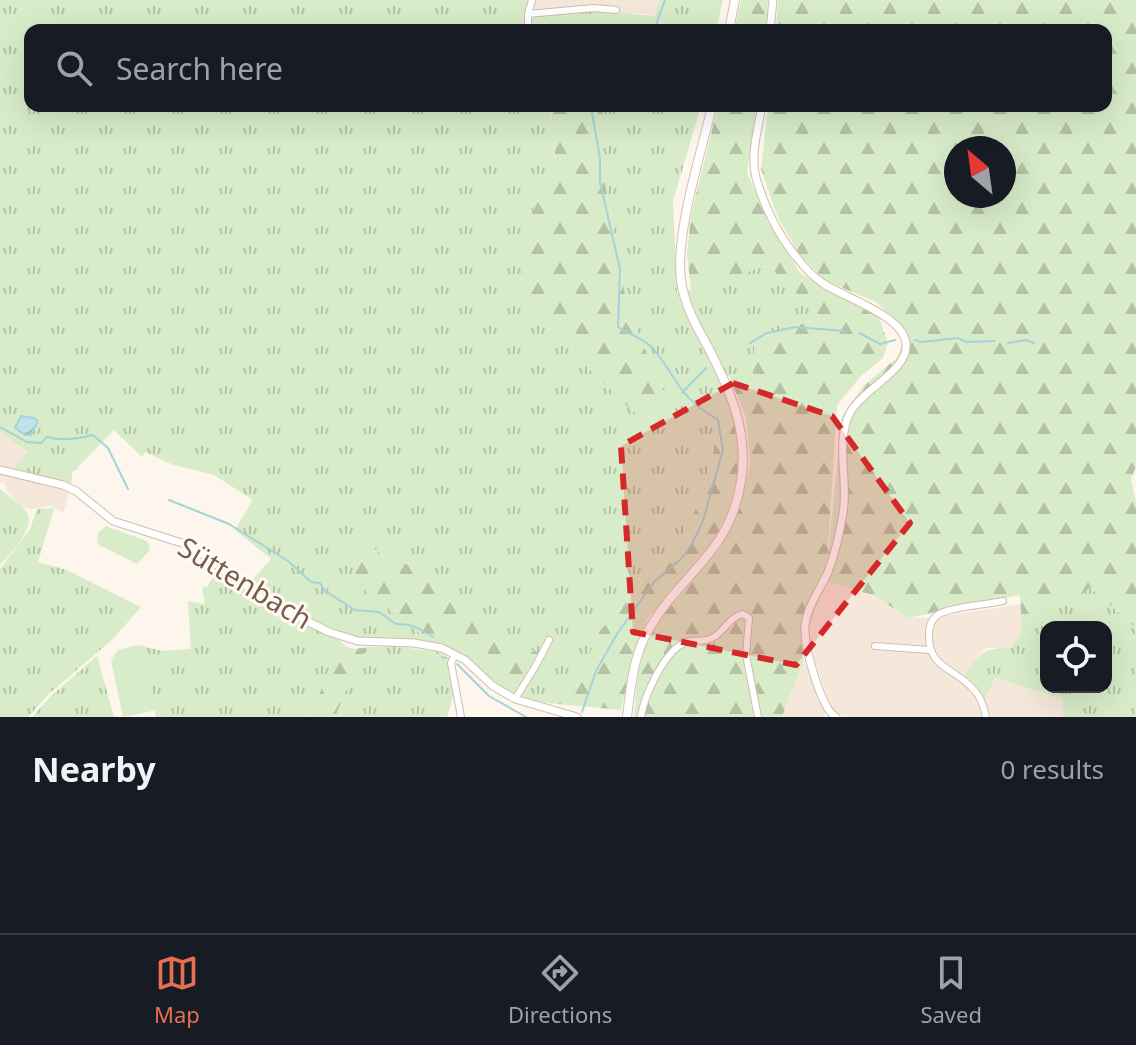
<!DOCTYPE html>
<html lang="en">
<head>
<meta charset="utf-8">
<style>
  body { margin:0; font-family:"Noto Sans",sans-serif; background:#242831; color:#f1f3f6 }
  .controls { position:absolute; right:24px; bottom:24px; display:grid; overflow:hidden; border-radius:16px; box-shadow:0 8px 32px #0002 }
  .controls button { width:72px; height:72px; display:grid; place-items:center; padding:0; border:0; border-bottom:2px solid #363941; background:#171b24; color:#f1f3f6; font:40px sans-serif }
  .compass { position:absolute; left:944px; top:136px; width:72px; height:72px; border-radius:50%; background:#171b24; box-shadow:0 8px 32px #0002; rotate:331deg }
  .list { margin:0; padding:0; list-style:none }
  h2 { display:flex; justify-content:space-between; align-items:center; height:104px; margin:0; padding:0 32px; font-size:34px }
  h2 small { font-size:26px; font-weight:400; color:#9ea1a6 }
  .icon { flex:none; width:44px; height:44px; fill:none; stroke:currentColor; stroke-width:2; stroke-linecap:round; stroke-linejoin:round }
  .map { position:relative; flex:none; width:1136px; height:717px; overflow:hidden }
  .search { position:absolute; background:#171b24; box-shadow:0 8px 32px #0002; left:24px; right:24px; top:24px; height:88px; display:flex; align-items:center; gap:20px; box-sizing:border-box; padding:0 28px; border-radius:16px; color:#9ea1a6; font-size:30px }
  .sheet { height:216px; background:#171b24 }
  nav { display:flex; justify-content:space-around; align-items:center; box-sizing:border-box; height:112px; border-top:2px solid #363941; background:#171b24; font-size:22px; color:#9ea1a6 }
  nav a { display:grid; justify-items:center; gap:4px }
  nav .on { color:#e76f51 }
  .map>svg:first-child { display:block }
  .residential { fill:#f5e8da }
  .grass { fill:url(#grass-tufts); fill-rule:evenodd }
  .forest { fill:url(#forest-firs); fill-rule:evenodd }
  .pitch { fill:#d8ecc9 }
  .water { fill:url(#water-waves); stroke:#a5d3da; stroke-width:2 }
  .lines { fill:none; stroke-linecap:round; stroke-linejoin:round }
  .stream { stroke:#a5d3da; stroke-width:2 }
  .minor-casing { stroke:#d1beb0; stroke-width:8 }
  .tertiary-casing { stroke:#d1beb0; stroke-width:9 }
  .secondary-casing { stroke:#d6c0b0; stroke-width:10 }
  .minor { stroke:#fff; stroke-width:6 }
  .tertiary { stroke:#fff; stroke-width:7 }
  .secondary { stroke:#fff; stroke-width:8 }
  .marked { fill:#d62828; fill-opacity:0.2; stroke:#d62828; stroke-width:6; stroke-dasharray:16 10; stroke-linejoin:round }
  .labels { text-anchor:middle; stroke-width:6; stroke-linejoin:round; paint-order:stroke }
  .street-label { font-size:28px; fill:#7a5c4d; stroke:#fffaf3 }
</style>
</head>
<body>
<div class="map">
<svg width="1136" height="717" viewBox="0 0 1136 717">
  <defs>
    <pattern id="grass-tufts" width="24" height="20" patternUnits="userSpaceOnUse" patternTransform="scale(2)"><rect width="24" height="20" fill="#d8ecc9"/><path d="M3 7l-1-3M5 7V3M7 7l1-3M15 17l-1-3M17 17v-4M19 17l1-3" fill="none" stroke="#b4c2a5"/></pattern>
    <pattern id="forest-firs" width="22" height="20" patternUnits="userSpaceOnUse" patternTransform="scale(2)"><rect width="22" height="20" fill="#d8ecc9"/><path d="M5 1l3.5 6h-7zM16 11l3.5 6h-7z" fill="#b4c2a5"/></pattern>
    <pattern id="water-waves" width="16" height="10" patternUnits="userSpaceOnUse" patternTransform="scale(2)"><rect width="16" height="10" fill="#bfe3e8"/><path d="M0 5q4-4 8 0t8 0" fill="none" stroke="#a0bbbe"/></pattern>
  </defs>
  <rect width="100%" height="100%" fill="#fdf6ec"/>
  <path class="residential" d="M531 0H658L656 16 638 13 528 14Z
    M0 432 28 452 70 490 63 513 50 506 30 509 20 505 8 493 3 481 0 484Z
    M826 582 876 596 907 618 937 617 1021 604 1022 631 1011 648H987L980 653 960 681 972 691 981 705 983 717H847L832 711 806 636Z
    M804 660 825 712 824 717H782Z
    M994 678 1062 699 1063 717H991L984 701Z"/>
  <path class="grass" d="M0 0H531L528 13 584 9 655 16 658 0H723L716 30H30V106H555L550 115 556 166 521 271 529 299 555 335 632 411 663 424 664 392 628 311 596 132 605 106H701L673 201 677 294 768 265 821 318 755 339 753 374 729 376 712 383 720 411 713 454 699 501 681 544 644 579 599 632 576 687 536 702 499 687 448 648 425 641 374 639 328 632 247 586 271 559 235 530 253 500 214 475 171 464 145 452 142 457 114 430 72 473 71 488 10 472 28 452 0 432ZM353 532 388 560 495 626 513 644 537 652 468 658 452 635 419 633Z
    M0 489C8 497 24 504 28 515 34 529 10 555 0 564Z
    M50 508 54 509 38 562 67 570 141 607 113 639 49 694 28 717H0V569L30 529 37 509Z
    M217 571 291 618 341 641 310 717H156L139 645 162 651 191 649 188 601 205 604 202 586 207 587Z
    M1090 587 1136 628V717H1063L1062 699 995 678 984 701 976 687 963 677C980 653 980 648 1011 648L1045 593ZM1046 627H1106V687H1046Z
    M396 646 438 652 450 658 453 696 447 717H335L357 663 370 647Z
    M97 656 114 717H32L51 696Z"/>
  <path class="forest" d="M741 0H768L766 30H735Z
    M778 0H1136V467L1131 479 1136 503V628L1090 587 1075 601 1045 594 1022 631 1020 595 907 618 876 596 826 582 806 636 801 642 804 660 782 717H634L637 678 646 644 664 614 721 547 740 508 750 464 746 418 729 376 753 374 755 339 821 318 768 265 691 290 687 254 691 215 718 106H757L747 172 768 222 801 274 840 297 878 314 888 343 883 358 861 376 837 405 827 565 842 417 864 385 897 358 907 332 876 302 826 281 799 254 778 218 761 169 768 106H1106V30H776ZM956 148H1004V196H956Z
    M555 106H605L596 132 628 311 664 392 663 424 632 411 555 335 529 299 521 271 537 190C576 162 538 136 555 106Z
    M720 379 736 422 739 447 737 478 728 512 715 539 647 620 635 649 621 710 536 702 576 687 599 632 644 579 681 544 699 501 713 454 720 411 712 382Z
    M352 531 388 560 417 567 495 626 513 644 538 652 516 688 468 658 452 635 419 633 354 582Z
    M341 641C348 652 358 648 370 647L357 663 335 717H310Z"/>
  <path class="pitch" d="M106 526 147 541 150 546 149 551 137 564 97 544 98 533Z
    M137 645 143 649 157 710 123 717 111 660 118 650Z"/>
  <path class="water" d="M21 416 34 418 38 421 31 435H25L15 428Z"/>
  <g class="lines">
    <path class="stream" d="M654 30 665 0
      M859 333 880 344 895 340
      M915 340 921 342 958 338 966 342 995 341
      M750 343 767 333 795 327 844 331
      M1008 343 1026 340 1034 343
      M682 393 706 368
      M0 427 27 442 41 443 47 437C62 441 78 439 93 435L108 448 128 489
      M169 500 229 524 288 561 311 582 320 583 325 591 355 610 379 612 396 624C411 623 421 629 433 637
      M442 657 446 658
      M457 664 489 696 526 717
      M582 712 596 671 617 634 654 582 681 559 691 546 703 521 723 450 718 420C678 396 681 384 655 351 647 340 629 334 618 327L620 269 600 182V158L592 113 595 106"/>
    <defs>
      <path id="minor" d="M528 14 594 8 616 10
        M528 30V14L532 0
        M875 646 929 650
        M455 654 451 663 461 717
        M515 699 535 667 549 640
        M641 717C644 696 664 652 684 643 694 638 703 644 714 637 725 630 730 617 743 614L749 618 746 655 758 717
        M986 717C984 707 981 696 973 689 954 667 928 669 929 634 929 625 933 617 941 613 959 606 984 605 1003 601"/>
      <path id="tertiary" d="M770 30 773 0
        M762 106C758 129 750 155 756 178 764 206 779 237 798 259 804 267 815 278 824 284 845 298 909 317 906 348 904 372 863 390 851 411 834 441 849 480 843 513 840 532 835 554 828 572 820 590 803 612 805 633 806 651 821 709 836 717
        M0 470 63 485 76 491 113 521 191 546 265 600 329 632 358 641 414 643 442 648 465 660 493 686 515 699 577 717"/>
      <path id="secondary" d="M729 30 735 0
        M627 717C631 686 633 656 649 629 681 573 730 554 741 481 749 431 730 390 708 347 696 326 684 304 681 280 675 233 701 154 712 106"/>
    </defs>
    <use href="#minor" class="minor-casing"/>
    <use href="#tertiary" class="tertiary-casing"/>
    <use href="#secondary" class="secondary-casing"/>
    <use href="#minor" class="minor"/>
    <use href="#tertiary" class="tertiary"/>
    <use href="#secondary" class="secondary"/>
  </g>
  <path class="marked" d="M733 383 832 416 910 523 796 665 633 632 621 446Z"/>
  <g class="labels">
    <g class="street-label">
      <text transform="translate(245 583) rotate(31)" y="10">Süttenbach</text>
    </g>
  </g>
</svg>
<div class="controls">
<button><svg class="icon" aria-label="locate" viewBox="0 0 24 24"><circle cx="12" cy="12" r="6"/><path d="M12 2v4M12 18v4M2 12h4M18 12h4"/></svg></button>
</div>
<svg class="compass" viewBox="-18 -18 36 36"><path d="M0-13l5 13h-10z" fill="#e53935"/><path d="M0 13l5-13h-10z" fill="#9ea1a6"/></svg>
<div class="search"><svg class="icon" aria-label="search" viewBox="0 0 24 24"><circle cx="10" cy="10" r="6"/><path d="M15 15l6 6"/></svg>Search here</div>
</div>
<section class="sheet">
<h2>Nearby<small>0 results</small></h2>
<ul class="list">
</ul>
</section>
<nav>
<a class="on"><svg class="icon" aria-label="map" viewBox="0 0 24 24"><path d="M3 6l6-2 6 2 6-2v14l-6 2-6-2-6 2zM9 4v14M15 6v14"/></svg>Map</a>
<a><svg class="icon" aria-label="directions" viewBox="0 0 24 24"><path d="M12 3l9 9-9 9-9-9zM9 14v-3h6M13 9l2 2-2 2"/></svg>Directions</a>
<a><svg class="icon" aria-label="saved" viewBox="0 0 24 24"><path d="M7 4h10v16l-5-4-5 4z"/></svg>Saved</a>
</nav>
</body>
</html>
